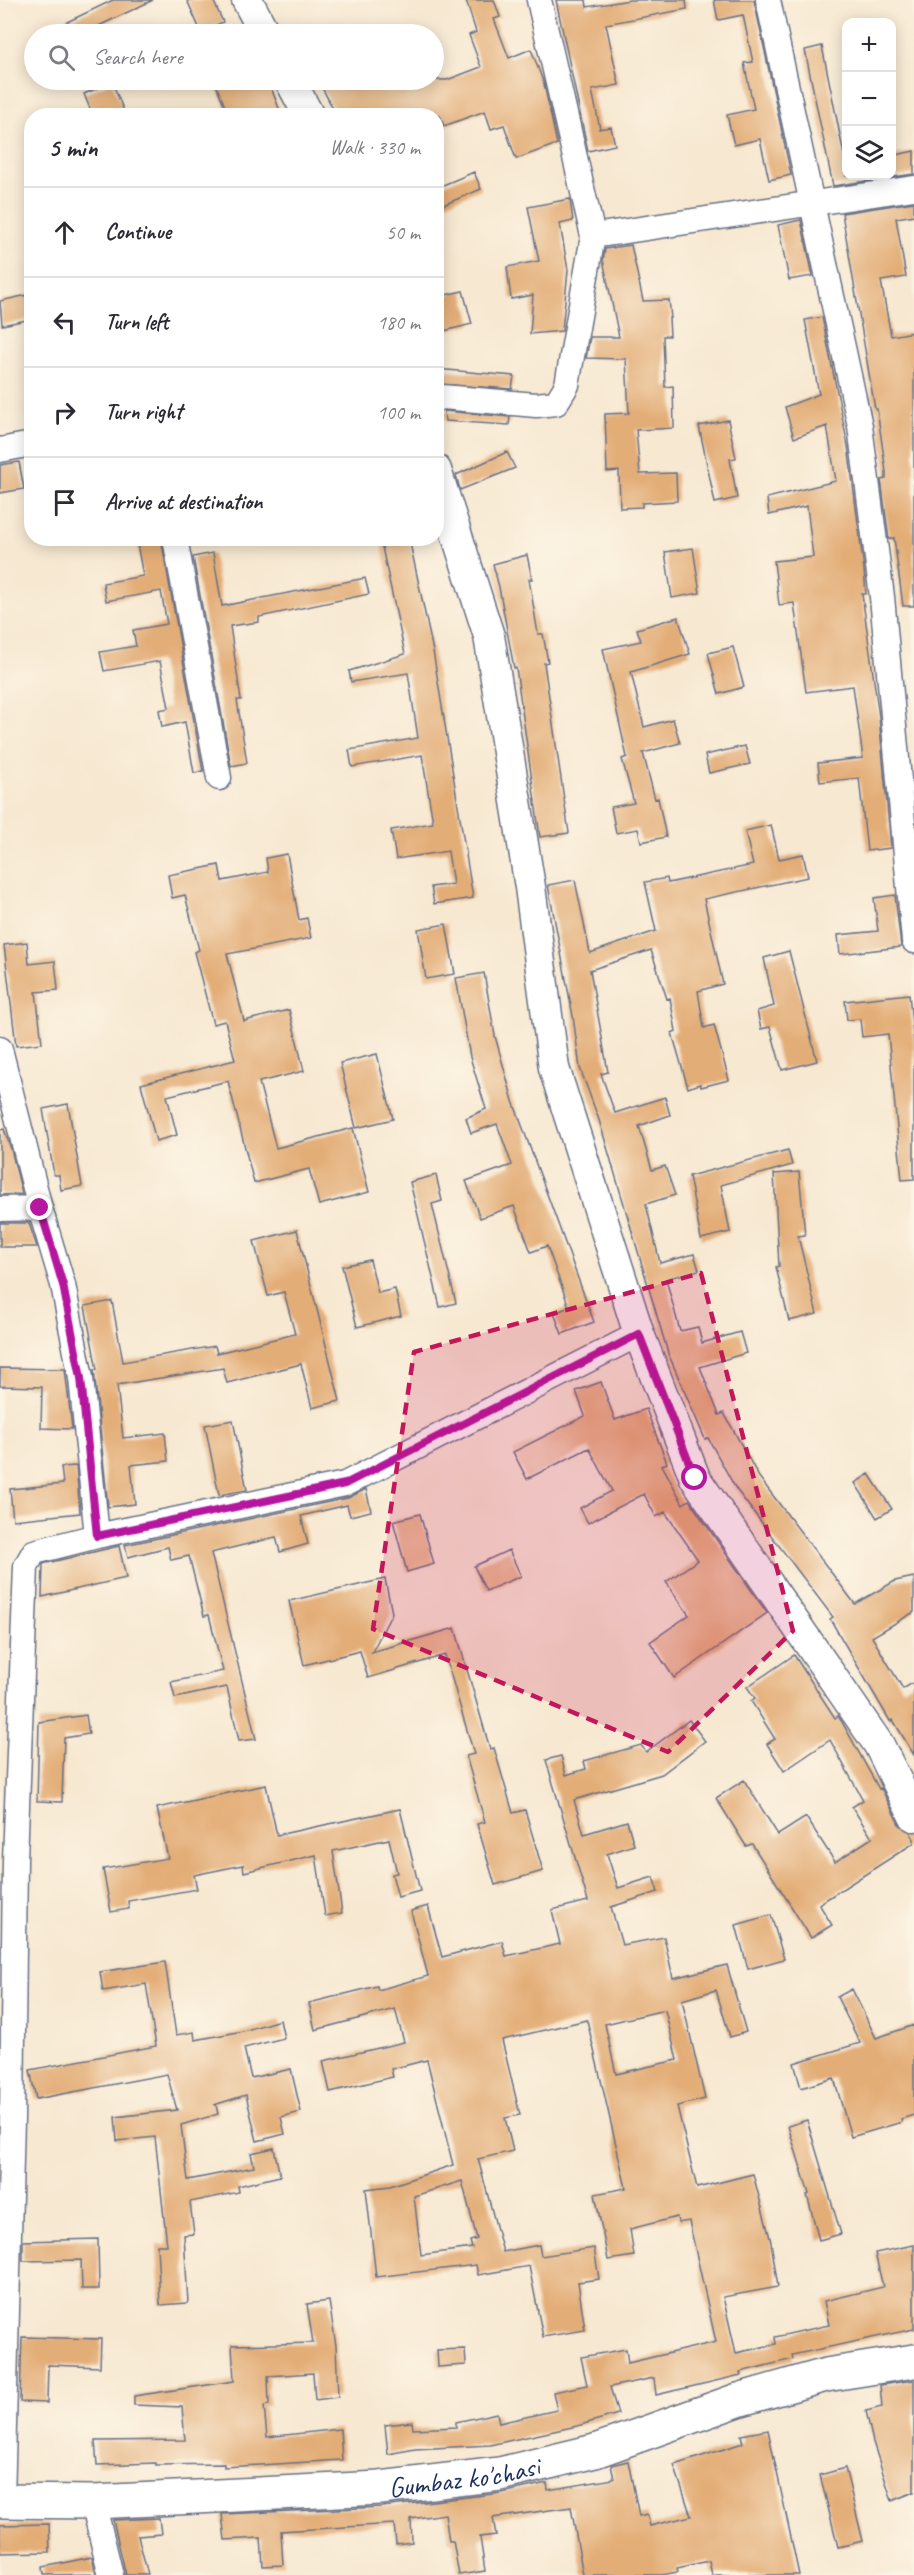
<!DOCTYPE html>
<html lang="en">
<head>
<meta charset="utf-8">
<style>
  body { margin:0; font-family:Caveat,sans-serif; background:#f7f7f7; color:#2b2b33 }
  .controls { position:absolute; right:18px; top:18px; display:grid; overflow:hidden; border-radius:12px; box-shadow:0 3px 15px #0003 }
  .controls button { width:54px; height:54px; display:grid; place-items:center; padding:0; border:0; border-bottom:2px solid #e1e1e2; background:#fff; color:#2b2b33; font:30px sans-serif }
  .stop { position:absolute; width:18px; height:18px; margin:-14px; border:4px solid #b5179e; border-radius:50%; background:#fff }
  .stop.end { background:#b5179e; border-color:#fff; box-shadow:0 2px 6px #0008 }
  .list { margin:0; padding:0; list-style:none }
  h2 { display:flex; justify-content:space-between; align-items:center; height:78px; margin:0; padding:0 24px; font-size:26px }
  h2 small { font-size:20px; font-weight:400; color:#7c7c81 }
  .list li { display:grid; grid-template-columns:39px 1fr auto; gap:18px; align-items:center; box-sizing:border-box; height:90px; padding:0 24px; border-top:2px solid #e1e1e2 }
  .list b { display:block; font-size:22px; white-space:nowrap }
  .list em { font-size:20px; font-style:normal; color:#7c7c81 }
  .icon { flex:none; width:33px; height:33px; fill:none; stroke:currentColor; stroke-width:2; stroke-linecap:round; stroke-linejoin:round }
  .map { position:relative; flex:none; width:914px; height:2575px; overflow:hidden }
  .search { position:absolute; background:#fff; box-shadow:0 3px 15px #0003; left:24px; top:24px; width:420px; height:66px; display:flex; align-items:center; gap:15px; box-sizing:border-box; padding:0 21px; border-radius:33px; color:#7c7c81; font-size:22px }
  .panel { position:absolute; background:#fff; box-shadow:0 3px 15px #0003; left:24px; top:108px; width:420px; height:438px; border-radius:24px }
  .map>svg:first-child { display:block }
  .building { fill:#e3ad77; fill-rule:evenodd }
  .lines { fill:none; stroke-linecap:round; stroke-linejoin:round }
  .minor-casing { stroke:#687086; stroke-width:27 }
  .tertiary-casing { stroke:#687086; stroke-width:33 }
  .secondary-casing { stroke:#687086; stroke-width:36 }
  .minor { stroke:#fff; stroke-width:24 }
  .tertiary { stroke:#fff; stroke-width:30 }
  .secondary { stroke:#fff; stroke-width:33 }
  .route { stroke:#b5179e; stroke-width:8 }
  .marked { fill:#c2185b; fill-opacity:0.2; stroke:#c2185b; stroke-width:4.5; stroke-dasharray:12 8; stroke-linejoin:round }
  .labels { text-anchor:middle; stroke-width:4.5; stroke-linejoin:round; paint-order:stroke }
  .street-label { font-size:28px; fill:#1b2f5e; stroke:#fcf5e5 }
</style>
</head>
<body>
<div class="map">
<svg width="914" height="2575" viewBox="0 0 914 2575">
  <rect width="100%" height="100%" fill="#fcf5e5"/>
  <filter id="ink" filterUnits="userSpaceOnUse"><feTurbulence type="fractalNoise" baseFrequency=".0167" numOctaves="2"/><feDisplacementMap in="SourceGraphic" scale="12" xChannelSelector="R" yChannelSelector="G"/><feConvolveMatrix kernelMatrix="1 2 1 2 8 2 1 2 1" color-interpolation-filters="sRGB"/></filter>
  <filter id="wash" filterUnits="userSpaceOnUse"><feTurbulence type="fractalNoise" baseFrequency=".008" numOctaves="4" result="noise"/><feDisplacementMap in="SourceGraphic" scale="24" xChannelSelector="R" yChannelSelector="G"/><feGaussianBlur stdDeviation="1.35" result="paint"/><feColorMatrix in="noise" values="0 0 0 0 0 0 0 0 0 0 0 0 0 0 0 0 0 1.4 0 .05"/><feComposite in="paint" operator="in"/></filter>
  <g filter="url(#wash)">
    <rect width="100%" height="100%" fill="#f7e8d1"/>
    <g id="blocks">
      <path class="building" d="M113 0H153L82 34H42Z
        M187 0H213L223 22 201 32Z
        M466 0H494L500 17 494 19 509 58 531 49 544 84 557 144 516 159 504 125 491 129 485 111 444 126 440 116H337L318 80H447L481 67 469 35 476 32Z
        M556 0H586L587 7 630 0H686L687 9 606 24 619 85 592 90 600 129H598L611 127 615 145 588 151Z
        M714 0H754L791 175 769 180 760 139 734 145 727 115 754 109 744 63 753 62 743 15 718 20Z
        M822 46 846 165V176H891V156L914 151V174L833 186 805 50Z
        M229 80H268L282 116H229L216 85Z
        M112 82 126 116H93L84 94Z
        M474 172 481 189 436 208V188Z
        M570 199 573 221 560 224 568 270 562 331 530 334 533 295 511 299 507 267 539 261 528 207Z
        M914 202V215L896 218 906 277 881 281 891 336 914 332V606H903L894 538 889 539 881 480 886 479V472L877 409H875L842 213Z
        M801 220 813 276 789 280 778 225Z
        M631 245 643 301 669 300 671 318H669L670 336H663L665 387 673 386 674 428 636 430 640 474 676 473 677 501 642 503V507L620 508 619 471 607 472 605 414 629 413 626 359 586 358 590 337H619L603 260 605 249Z
        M463 291 472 324 436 333V297Z
        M32 294V319L2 325 0 301Z
        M822 317 848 446 864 570 866 594H862L879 717 891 848 867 851 859 778 820 782 818 763 863 758 853 686 806 692 794 603 779 605 774 561 813 557 807 506 769 515 767 498 836 481 827 426 794 438 785 407 819 394 805 320Z
        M436 369 514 376 512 389 436 384Z
        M444 411 510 417 509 425 445 421Z
        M728 420 736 458 730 459 737 498 715 503 699 426Z
        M507 452 515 468 460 490 456 475Z
        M19 462 24 489 0 493V465Z
        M136 538H161L203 771 194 773 185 722 162 727 159 710 169 708 160 661 104 671 100 652 136 646 133 630 167 624 161 591 106 601 103 583 143 576Z
        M380 538H409L433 651 473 898 434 904 431 887 453 884 448 851 396 859 391 830 433 823 422 755 352 767 349 750 418 738 408 673 351 682 349 671 405 654Z
        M693 548 700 593 672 598 665 552Z
        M213 553 222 606 365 578 369 594 259 617V622L230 626 241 700H237L247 763 231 766 193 557Z
        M527 555 532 579H529L538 634H543L548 662 544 663 569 833 540 837 516 668H514L499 587 493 564Z
        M678 617 690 654 631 672 644 727 673 719 680 743 643 753 655 799 658 798 666 837 641 842 638 829 616 833 611 807 634 803 622 759 627 757 603 649 641 641 637 629Z
        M733 647 744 687 719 694 708 653Z
        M745 746 750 764 709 773 705 755Z
        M771 825 779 859 803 854 808 877 704 899 723 984 698 991 704 1028 714 1025 729 1080 701 1087 700 1084 688 1088 672 1033 676 1031 670 998 667 999 651 950 590 970 608 1072 601 1074 615 1113 665 1097 670 1115 639 1126 652 1170 665 1166 675 1195 646 1204 660 1263 694 1254 699 1270 666 1279 680 1331 698 1327 702 1343 740 1332 746 1353 700 1367 719 1415 724 1413 759 1477 855 1604 895 1581 914 1577V1612L872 1637 903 1689 914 1682V1755L893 1720 890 1721 830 1619 833 1617 736 1489 708 1438 705 1439 668 1353 599 1120 580 1068 573 1016 548 885 575 880 590 953 656 931 645 882 667 878 668 883 753 865 745 831Z
        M287 854 299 920 307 918 311 938 227 954 244 1021 289 1010 294 1029 304 1071 259 1082 276 1148 353 1128 369 1192 319 1205 309 1169 254 1183 228 1081 167 1096 177 1135 156 1141 141 1084 235 1060 225 1021 213 1024 194 952 199 950 185 895 172 898 168 875 219 865 222 881 268 872 266 858Z
        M895 895 901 947 840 954 838 935 878 931 874 898Z
        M446 924 455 974 426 979 418 929Z
        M27 942 29 964 55 961 58 990 36 992 42 1043 16 1046 4 945Z
        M789 951 817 1061 782 1070 770 1027 761 1029 757 1011 774 1006 764 958Z
        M484 973 495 1036 513 1101 594 1322 562 1334 554 1313 569 1307 547 1246 531 1252 514 1206 480 1218 466 1181 512 1165 497 1124 471 1133 466 1118 486 1109 470 1057 456 978Z
        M909 994 914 1043V1179L902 1180 888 1034 862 1037 860 1019 847 1020 845 1001Z
        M377 1054 393 1119 356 1128 340 1063Z
        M68 1104 82 1186 61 1190 59 1175H54L43 1109Z
        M4 1129 11 1149 22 1194 0 1195V1130Z
        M788 1150 792 1165 721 1185 730 1232 701 1239 689 1176Z
        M799 1172 805 1235 798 1236 817 1314 789 1321 776 1267 779 1266 774 1174Z
        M436 1175 442 1201 432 1204 456 1303 440 1307 410 1182Z
        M0 1223H29L37 1247H0Z
        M297 1230 340 1401 312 1408 301 1364 227 1383 223 1368 117 1385 123 1438 165 1433 168 1461 131 1465 135 1504 108 1507 94 1370H97L85 1306 112 1301 123 1362 215 1346 217 1353 295 1334 284 1292 268 1296 254 1241Z
        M370 1260 378 1293 395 1289 401 1316 357 1327 342 1266Z
        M0 1368 65 1369 72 1429 41 1428 42 1387 0 1386Z
        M601 1382 615 1420 646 1409 667 1463 662 1465 683 1504 689 1500 767 1613 674 1678 650 1642 689 1615 666 1582 698 1560 665 1512 656 1517 644 1494 588 1523 580 1508 612 1491 589 1448 527 1479 513 1452 585 1416 576 1391Z
        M233 1420 247 1490 219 1495 205 1425Z
        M76 1466 80 1513 13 1520 10 1489 63 1484 61 1467Z
        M869 1474 892 1509 877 1518 855 1483Z
        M366 1489 371 1511 350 1516 347 1505 301 1516 308 1544 280 1552 276 1537 211 1553 256 1739 239 1741 227 1687 175 1698 171 1682 223 1671 209 1615 204 1616 189 1556 171 1560 168 1547 128 1557 125 1545 348 1498Z
        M420 1514 434 1564 407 1572 393 1521Z
        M119 1546 126 1578 42 1597 43 1564Z
        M509 1550 521 1576 486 1591 474 1566Z
        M385 1579 392 1613 372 1652 455 1628 490 1749 494 1748 513 1813 525 1810 543 1871 495 1885 477 1824 485 1822 466 1756 474 1754 445 1655 368 1678 360 1651 304 1665 289 1601Z
        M794 1655 835 1718 838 1716 842 1722 879 1789 881 1788 899 1824 910 1832 914 1839V1843L819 1904 832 1925 811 1938 752 1844 746 1846 716 1798 744 1780 778 1835 806 1817 835 1862 872 1838 852 1807 863 1800 830 1740 784 1771 767 1744 775 1739 751 1701 755 1698 747 1687Z
        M86 1715 89 1734 64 1738 62 1802 37 1801 39 1722Z
        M689 1720 705 1741 662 1774 574 1800 584 1834 627 1821 634 1845 607 1854 618 1888 653 1877 658 1892 611 1907 622 1945 664 1937 673 1978 727 1965 746 2032 730 2037 716 1990 682 2000 705 2099 677 2106 697 2188 753 2174 771 2242 778 2287 723 2297 736 2353 776 2344 775 2337 829 2325 824 2301 883 2287 875 2253 914 2245V2329L792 2355 793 2359 740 2372 741 2375 656 2395 654 2378 610 2387 618 2414 577 2426 490 2445 415 2449 388 2454 385 2425 412 2422 413 2429 456 2427V2422L497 2413 499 2423 557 2410 553 2392 587 2385 581 2357 626 2349 628 2363 716 2342 689 2221 678 2223 677 2217 630 2229 634 2256 608 2260 595 2194 626 2188 587 2020 502 2040 520 2115 505 2118 513 2151 478 2159 503 2252 539 2245 541 2256 594 2248 599 2279 578 2282 585 2330 543 2337 529 2266 478 2275 476 2265 376 2277 366 2189 390 2186 453 2165 427 2060 391 2069 393 2077 330 2092 323 2061 404 2042 395 2009 315 2030 309 2003 377 1986 378 1990 428 1976 411 1911 428 1906 442 1957 502 1941 506 1956 560 1944 552 1910 588 1901 546 1760 561 1756 566 1775 586 1769 584 1761 641 1745 646 1752ZM665 2010 677 2060 616 2074 605 2024ZM462 2181 477 2239 470 2241 472 2248 421 2255 414 2196Z
        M266 1785 277 1835 400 1809 420 1891 398 1897 392 1874 397 1873 389 1839 333 1851 342 1913 325 1916 316 1855 244 1872 243 1865 194 1875 197 1889 128 1901 129 1909 111 1912 103 1869 168 1858 157 1808Z
        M771 1915 784 1959 748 1969 736 1925Z
        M165 1962 176 2035 194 2032 195 2040 243 2031 280 2020 284 2038 244 2048 251 2078 291 2069 301 2112 281 2117 285 2134 257 2141 246 2095 214 2105H216L218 2114 181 2125 188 2180 254 2167 251 2153 274 2148 280 2176 238 2186 239 2192 190 2202 194 2234 184 2235 188 2303 160 2305 157 2245H167L155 2137 117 2141 115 2117 177 2110 167 2074 36 2099 30 2070 156 2046 146 1984 103 1991 100 1972Z
        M852 1989 876 2038 914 2025V2115L901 2119 902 2122 851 2137 834 2078 801 2088 794 2063 860 2043 837 1997Z
        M807 2120 841 2234 819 2240 807 2195 809 2194 788 2126Z
        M98 2239 99 2289H82L81 2260 23 2261V2241Z
        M329 2301 336 2346 338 2397 315 2400 313 2373 268 2376 269 2405 264 2406 267 2437 340 2429 342 2460 224 2467V2464L156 2465V2463L97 2465 95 2441 185 2440 182 2407 134 2405V2396L234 2381 232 2345 313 2343 307 2304Z
        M22 2337 101 2339 100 2367 48 2365 47 2403 20 2402Z
        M465 2349 466 2365 438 2367 437 2350Z
        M914 2380V2492L892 2501 873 2442 866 2411 882 2407 880 2385Z
        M768 2430 799 2575H712L709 2561 677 2568 678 2572 661 2575H583L571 2507 493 2518 496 2535 480 2537 485 2571 459 2575 453 2541H449L445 2514 411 2519 412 2542 396 2544 394 2524 281 2531 283 2565 263 2566 261 2538 225 2540 222 2514 382 2507 502 2493 547 2483 548 2490 614 2479 611 2465 628 2461 639 2516 647 2514 650 2526 691 2516 674 2465 743 2443 741 2435Z
        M845 2468 863 2541 838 2547 820 2475Z
        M159 2518 161 2534 138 2536 148 2575H126L113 2520Z
        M49 2524 50 2552 0 2553V2525Z
        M92 2557 96 2574 44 2575 43 2567Z"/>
    </g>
  </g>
  <g filter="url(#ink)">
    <use href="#blocks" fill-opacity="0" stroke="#687086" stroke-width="1.5"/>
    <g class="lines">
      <defs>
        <path id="minor" d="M539 0 593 236 914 188
          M768 0 860 426 882 597 914 941
          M436 399 442 397 536 405 556 403 567 385 593 236
          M0 450 32 444
          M175 538 219 778
          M0 1049 40 1208 63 1285 81 1378 97 1536 34 1552 26 1566 15 1860 12 2119 2 2501
          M0 1209 40 1208
          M97 1536 345 1484 639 1334
          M93 2502 111 2575"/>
        <path id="tertiary" d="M247 0 265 34
          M290 80 309 116
          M436 470 489 636 530 887 554 1068 639 1334 695 1478 879 1745 914 1816"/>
        <g id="secondary">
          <path id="s1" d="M0 2501 93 2502 380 2488 500 2474 595 2451 738 2400 826 2375 914 2361"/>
        </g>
      </defs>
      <use href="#minor" class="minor-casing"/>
      <use href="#tertiary" class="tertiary-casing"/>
      <use href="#secondary" class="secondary-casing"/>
      <use href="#minor" class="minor"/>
      <use href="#tertiary" class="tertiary"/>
      <use href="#secondary" class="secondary"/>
    </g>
  </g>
  <g class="lines" filter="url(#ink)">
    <path class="route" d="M40 1208 63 1285 81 1378 97 1536 345 1484 639 1334 695 1478"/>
  </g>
  <path class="marked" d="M701 1273 793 1631 668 1752 373 1629 414 1352Z"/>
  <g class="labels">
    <g class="street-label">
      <text dy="10" stroke="none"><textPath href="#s1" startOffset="465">Gumbaz ko'chasi</textPath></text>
    </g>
  </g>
</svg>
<div class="controls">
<button>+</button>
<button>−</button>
<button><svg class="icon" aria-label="layers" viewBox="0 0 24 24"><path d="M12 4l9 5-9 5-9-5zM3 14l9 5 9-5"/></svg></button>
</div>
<div class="stop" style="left:695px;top:1478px"></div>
<div class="stop end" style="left:40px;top:1208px"></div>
<div class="search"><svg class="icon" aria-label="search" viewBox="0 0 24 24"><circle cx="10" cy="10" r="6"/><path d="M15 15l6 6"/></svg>Search here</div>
<section class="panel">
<h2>5 min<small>Walk · 330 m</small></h2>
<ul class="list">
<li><svg class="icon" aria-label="ahead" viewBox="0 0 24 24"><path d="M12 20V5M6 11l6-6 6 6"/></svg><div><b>Continue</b></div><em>50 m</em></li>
<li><svg class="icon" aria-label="left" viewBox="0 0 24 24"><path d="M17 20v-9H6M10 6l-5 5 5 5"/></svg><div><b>Turn left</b></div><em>180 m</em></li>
<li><svg class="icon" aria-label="right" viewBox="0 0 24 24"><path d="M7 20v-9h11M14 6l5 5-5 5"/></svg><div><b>Turn right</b></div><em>100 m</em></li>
<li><svg class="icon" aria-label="arrive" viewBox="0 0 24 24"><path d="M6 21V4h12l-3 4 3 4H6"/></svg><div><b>Arrive at destination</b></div></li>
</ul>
</section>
</div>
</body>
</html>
